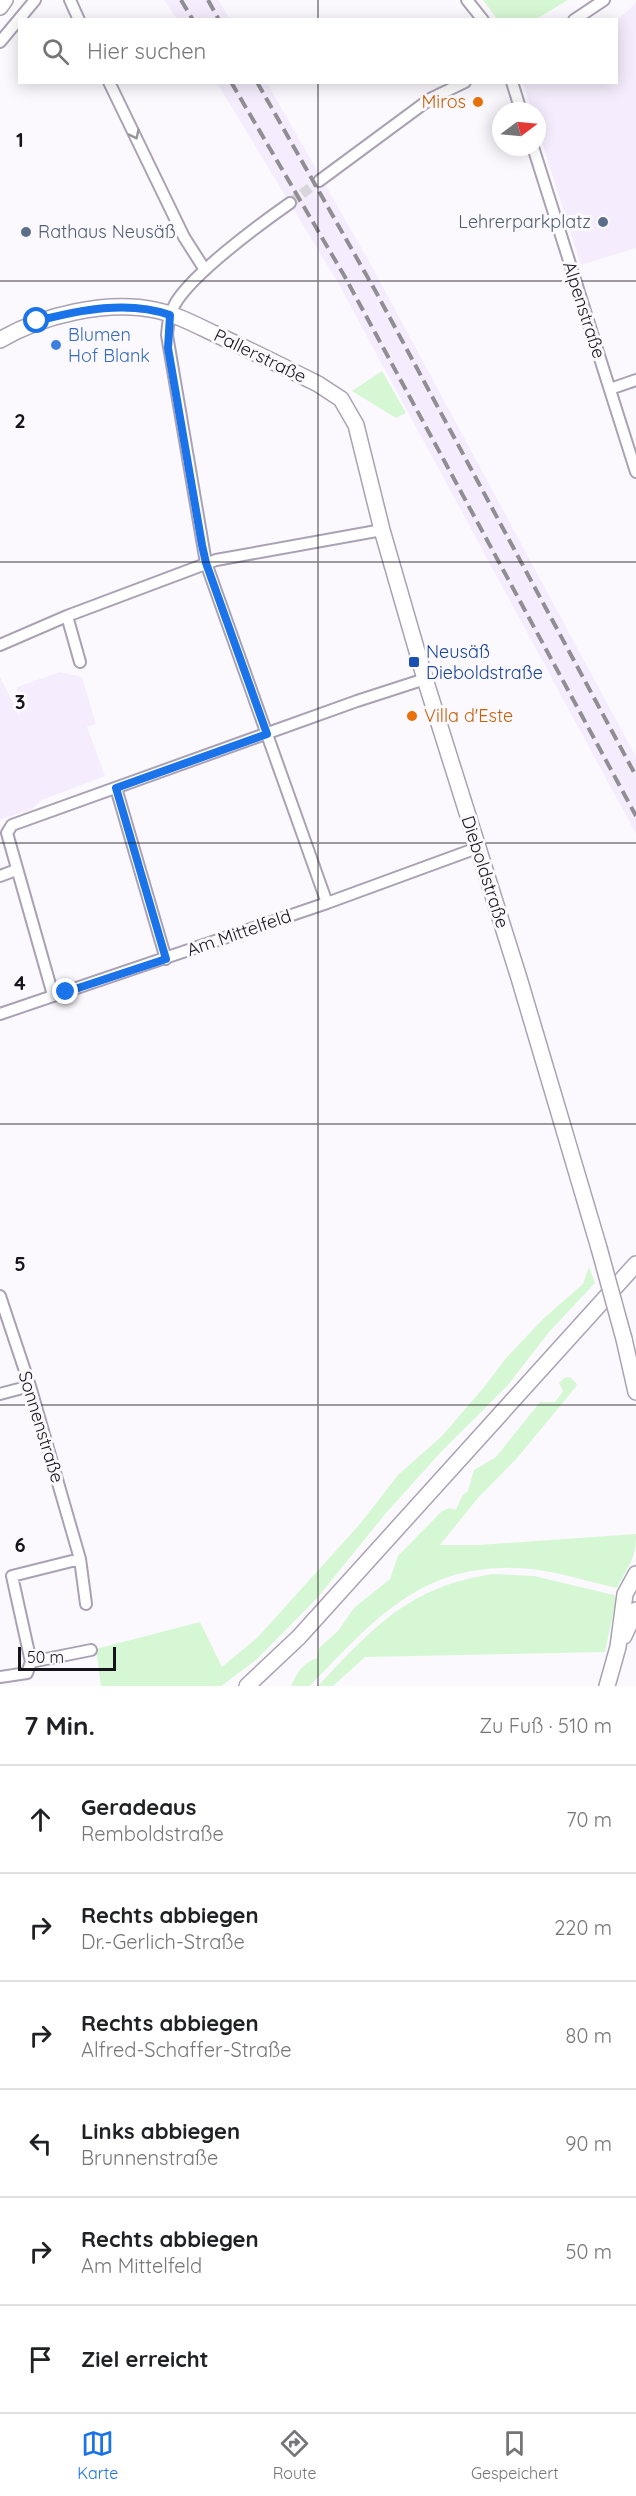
<!DOCTYPE html>
<html lang="de">
<head>
<meta charset="utf-8">
<style>
  body { margin:0; font-family:Quicksand,sans-serif; background:#f6f6f6; color:#202124 }
  .compass { position:absolute; left:492px; top:102px; width:54px; height:54px; border-radius:50%; background:#fff; box-shadow:0 3px 15px #0003; rotate:74deg }
  .scale { position:absolute; left:18px; bottom:15px; width:98px; box-sizing:border-box; padding-left:6px; border:3px solid #17131a; border-top:0; font-size:16px; line-height:21px; white-space:nowrap; color:#17131a; -webkit-text-stroke:4px #fbf9fd; paint-order:stroke }
  .stop { position:absolute; width:18px; height:18px; margin:-14px; border:4px solid #1a73e8; border-radius:50%; background:#fff }
  .stop.end { background:#1a73e8; border-color:#fff; box-shadow:0 2px 6px #0008 }
  .list { margin:0; padding:0; list-style:none }
  h2 { display:flex; justify-content:space-between; align-items:center; height:78px; margin:0; padding:0 24px; font-size:26px }
  h2 small { font-size:20px; font-weight:400; color:#757577 }
  .list li { display:grid; grid-template-columns:39px 1fr auto; gap:18px; align-items:center; box-sizing:border-box; height:108px; padding:0 24px; border-top:2px solid #e0e0e0 }
  .list b { display:block; font-size:22px; white-space:nowrap }
  .list p { margin:0; font-size:20px; white-space:nowrap; color:#757577 }
  .list em { font-size:20px; font-style:normal; color:#757577 }
  .icon { flex:none; width:33px; height:33px; fill:none; stroke:currentColor; stroke-width:2; stroke-linecap:round; stroke-linejoin:round }
  .map { position:relative; flex:none; width:636px; height:1686px; overflow:hidden }
  .search { position:absolute; background:#fff; box-shadow:0 3px 15px #0003; left:18px; right:18px; top:18px; height:66px; display:flex; align-items:center; gap:15px; box-sizing:border-box; padding:0 21px; border-radius:0px; color:#757577; font-size:22px }
  .sheet { height:726px; background:#fff }
  nav { display:flex; justify-content:space-around; align-items:center; box-sizing:border-box; height:84px; border-top:2px solid #e0e0e0; background:#fff; font-size:16px; color:#757577 }
  nav a { display:grid; justify-items:center; gap:3px }
  nav .on { color:#1a73e8 }
  .map>svg:first-child { display:block }
  .built { fill:#f5edfd }
  .green { fill:#d6f7d4 }
  .lines { fill:none; stroke-linecap:round; stroke-linejoin:round }
  .street-tunnel { stroke:#d9d6db; stroke-width:10; stroke-dasharray:10 5; stroke-linecap:butt }
  .street-casing { stroke:#aba1b5; stroke-width:14 }
  .secondary-casing { stroke:#aba1b5; stroke-width:18 }
  .street { stroke:#fff; stroke-width:10 }
  .secondary { stroke:#fff; stroke-width:15 }
  .rail { stroke:#908e93; stroke-width:4; stroke-dasharray:12 6; stroke-linecap:butt }
  .secondary-bridge-casing { stroke:#aba1b5; stroke-width:18; stroke-linecap:butt }
  .secondary-bridge { stroke:#fff; stroke-width:15 }
  .oneway { stroke:#979598 }
  .route { stroke:#1a73e8; stroke-width:8 }
  .grid { fill:none; stroke:#17131a; stroke-width:1.5; stroke-opacity:0.55 }
  .food-dot { fill:#e8710a; stroke:#fbf9fd; stroke-width:2 }
  .service-dot { fill:#5c6f8a; stroke:#fbf9fd; stroke-width:2 }
  .shop-dot { fill:#3f7fe0; stroke:#fbf9fd; stroke-width:2 }
  .transit-dot { fill:#1a4fb4; stroke:#fbf9fd; stroke-width:2 }
  .labels { text-anchor:middle; stroke-width:6; stroke-linejoin:round; paint-order:stroke }
  .food-label { font-size:18px; fill:#c56008; stroke:#fbf9fd; text-anchor:end }
  .service-label { font-size:18px; fill:#4e5e75; stroke:#fbf9fd; text-anchor:end }
  .street-label { font-size:18px; fill:#17131a; stroke:#fbf9fd }
  .shop-label { font-size:18px; fill:#366cbe; stroke:#fbf9fd; text-anchor:start }
  .transit-label { font-size:18px; fill:#164399; stroke:#fbf9fd; text-anchor:start }
  .grid-label { font-size:20px; text-anchor:middle; font-weight:bold; fill:#17131a; stroke:#fbf9fd; stroke-width:6; stroke-linejoin:round; paint-order:stroke }
</style>
</head>
<body>
<div class="map">
<svg width="636" height="1686" viewBox="0 0 636 1686">
  <rect width="100%" height="100%" fill="#fbf9fd"/>
  <path class="built" d="M164 0H218L230 19H177Z
    M636 3V248L581 265 537 127V111H532L523 83 616 82 617 20Z
    M217 83H267L370 263 636 757V834L337 281Z
    M60 672 82 677 96 724 87 727 105 776 42 800 32 809 0 820V677L20 716 17 687Z"/>
  <path class="green" d="M483 0H568L536 19H497Z
    M382 371 406 413 396 418 352 391Z
    M589 1267 595 1283 549 1332 508 1385 440 1453 386 1513 317 1598 256 1660 221 1686H101L96 1649 200 1622 222 1667 257 1638 360 1524 398 1475 442 1436 485 1386 506 1358 543 1319 583 1284Z
    M570 1377 577 1384 575 1388 517 1458 477 1499 440 1545H479L636 1534C636 1561 628 1565 617 1588 589 1582 560 1572 531 1569 425 1559 377 1617 310 1686H291C298 1672 302 1664 317 1658L319 1648 338 1631 354 1608 390 1579 398 1556 441 1512 449 1508 456 1510 462 1496 468 1491 474 1470 496 1457 540 1402H555L563 1391 559 1383 564 1378Z
    M493 1574 534 1576 614 1595 616 1599 605 1652 365 1657 333 1686H318C374 1627 408 1587 493 1574Z"/>
  <g class="lines">
    <path class="street-tunnel" d="M290 203 319 181"/>
    <defs>
      <path id="street" d="M70 0 79 20
        M467 0 483 20
        M574 20 604 0
        M0 42 35 0
        M109 82 184 237 205 270
        M512 82 521 111
        M533 147 636 472
        M319 181 430 99 465 82
        M290 203C260 224 192 274 175 304 169 314 168 324 167 335L206 563 327 903
        M610 389 636 380
        M67 616 80 662
        M0 645 67 616 216 560 382 530
        M116 788 166 959
        M0 876 16 870
        M53 995 7 833 12 825 357 701 425 679
        M0 1014 327 903 477 848
        M0 1296 30 1386 80 1559 12 1576 31 1662
        M0 1394 30 1386
        M80 1559 86 1604
        M0 1677 27 1673 31 1662 91 1650"/>
      <path id="secondary" d="M0 7 5 0
        M0 340C42 315 107 300 155 310 176 314 196 325 215 334 250 350 284 367 318 384L341 399 356 425 382 530 425 679 519 978 599 1248
        M624 1339 636 1392
        M624 1636 636 1610
        M247 1686 299 1637 636 1264
        M607 1686 618 1647 625 1594 636 1574"/>
    </defs>
    <use href="#street" class="street-casing"/>
    <use href="#secondary" class="secondary-casing"/>
    <use href="#street" class="street"/>
    <use href="#secondary" class="secondary"/>
    <path class="rail" d="M181 0 193 20
      M208 0 219 20
      M231 82 345 277 636 816
      M257 82 376 292 636 776"/>
    <defs>
      <path id="secondary-bridge" d="M599 1248 624 1339"/>
    </defs>
    <use href="#secondary-bridge" class="secondary-bridge-casing"/>
    <use href="#secondary-bridge" class="secondary-bridge"/>
  </g>
  <defs><path id="oneway-chevron" d="M-2-3.5L2.5 0L-2 3.5" fill="none" stroke-width="1.6" stroke-linecap="round" stroke-linejoin="round" transform="scale(1.5)"/></defs>
  <use class="oneway" href="#oneway-chevron" transform="translate(135 135) rotate(64)"/>
  <g class="lines">
    <path class="route" d="M37 321C79 310 128 300 170 315L168 348 202 545 206 563 267 734 116 788 166 959 66 992"/>
  </g>
  <path class="grid" d="M318 0V20M318 82V1686M0 281H636M0 562H636M0 843H636M0 1124H636M0 1405H636"/>
  <g class="food-dot">
    <circle cx="478" cy="102" r="6"/>
    <circle cx="412" cy="716" r="6"/>
  </g>
  <g class="service-dot">
    <circle cx="603" cy="222" r="6"/>
    <circle cx="26" cy="232" r="6"/>
  </g>
  <circle class="shop-dot" cx="56" cy="345" r="6"/>
  <rect class="transit-dot" x="408" y="656" width="12" height="12" rx="3"/>
  <g class="labels">
    <g class="food-label">
      <text x="466" y="108">Miros</text>
      <text x="424" y="722" text-anchor="start">Villa d'Este</text>
    </g>
    <g class="service-label">
      <text x="591" y="228">Lehrerparkplatz</text>
      <text x="38" y="238" text-anchor="start">Rathaus Neusäß</text>
    </g>
    <g class="street-label">
      <text transform="translate(584 310) rotate(72)" y="6">Alpenstraße</text>
      <text transform="translate(260 356) rotate(26)" y="6">Pallerstraße</text>
      <text transform="translate(485 872) rotate(72)" y="6">Dieboldstraße</text>
      <text transform="translate(239 933) rotate(-19)" y="6">Am Mittelfeld</text>
      <text transform="translate(41 1427) rotate(73)" y="6">Sonnenstraße</text>
    </g>
    <g class="shop-label">
      <text x="68" y="341">Blumen<tspan x="68" dy="21">Hof Blank</tspan></text>
    </g>
    <g class="transit-label">
      <text x="426" y="658">Neusäß<tspan x="426" dy="21">Dieboldstraße</tspan></text>
    </g>
  </g>
  <g class="grid-label">
    <text x="20" y="147">1</text>
    <text x="20" y="428">2</text>
    <text x="20" y="709">3</text>
    <text x="20" y="990">4</text>
    <text x="20" y="1271">5</text>
    <text x="20" y="1552">6</text>
  </g>
</svg>
<svg class="compass" viewBox="-18 -18 36 36"><path d="M0-13l5 13h-10z" fill="#e53935"/><path d="M0 13l5-13h-10z" fill="#757577"/></svg>
<div class="scale">50 m</div>
<div class="stop" style="left:37px;top:321px"></div>
<div class="stop end" style="left:66px;top:992px"></div>
<div class="search"><svg class="icon" aria-label="search" viewBox="0 0 24 24"><circle cx="10" cy="10" r="6"/><path d="M15 15l6 6"/></svg>Hier suchen</div>
</div>
<section class="sheet">
<h2>7 Min.<small>Zu Fuß · 510 m</small></h2>
<ul class="list">
<li><svg class="icon" aria-label="ahead" viewBox="0 0 24 24"><path d="M12 20V5M6 11l6-6 6 6"/></svg><div><b>Geradeaus</b><p>Remboldstraße</p></div><em>70 m</em></li>
<li><svg class="icon" aria-label="right" viewBox="0 0 24 24"><path d="M7 20v-9h11M14 6l5 5-5 5"/></svg><div><b>Rechts abbiegen</b><p>Dr.-Gerlich-Straße</p></div><em>220 m</em></li>
<li><svg class="icon" aria-label="right" viewBox="0 0 24 24"><path d="M7 20v-9h11M14 6l5 5-5 5"/></svg><div><b>Rechts abbiegen</b><p>Alfred-Schaffer-Straße</p></div><em>80 m</em></li>
<li><svg class="icon" aria-label="left" viewBox="0 0 24 24"><path d="M17 20v-9H6M10 6l-5 5 5 5"/></svg><div><b>Links abbiegen</b><p>Brunnenstraße</p></div><em>90 m</em></li>
<li><svg class="icon" aria-label="right" viewBox="0 0 24 24"><path d="M7 20v-9h11M14 6l5 5-5 5"/></svg><div><b>Rechts abbiegen</b><p>Am Mittelfeld</p></div><em>50 m</em></li>
<li><svg class="icon" aria-label="arrive" viewBox="0 0 24 24"><path d="M6 21V4h12l-3 4 3 4H6"/></svg><div><b>Ziel erreicht</b></div></li>
</ul>
</section>
<nav>
<a class="on"><svg class="icon" aria-label="map" viewBox="0 0 24 24"><path d="M3 6l6-2 6 2 6-2v14l-6 2-6-2-6 2zM9 4v14M15 6v14"/></svg>Karte</a>
<a><svg class="icon" aria-label="directions" viewBox="0 0 24 24"><path d="M12 3l9 9-9 9-9-9zM9 14v-3h6M13 9l2 2-2 2"/></svg>Route</a>
<a><svg class="icon" aria-label="saved" viewBox="0 0 24 24"><path d="M7 4h10v16l-5-4-5 4z"/></svg>Gespeichert</a>
</nav>
</body>
</html>
